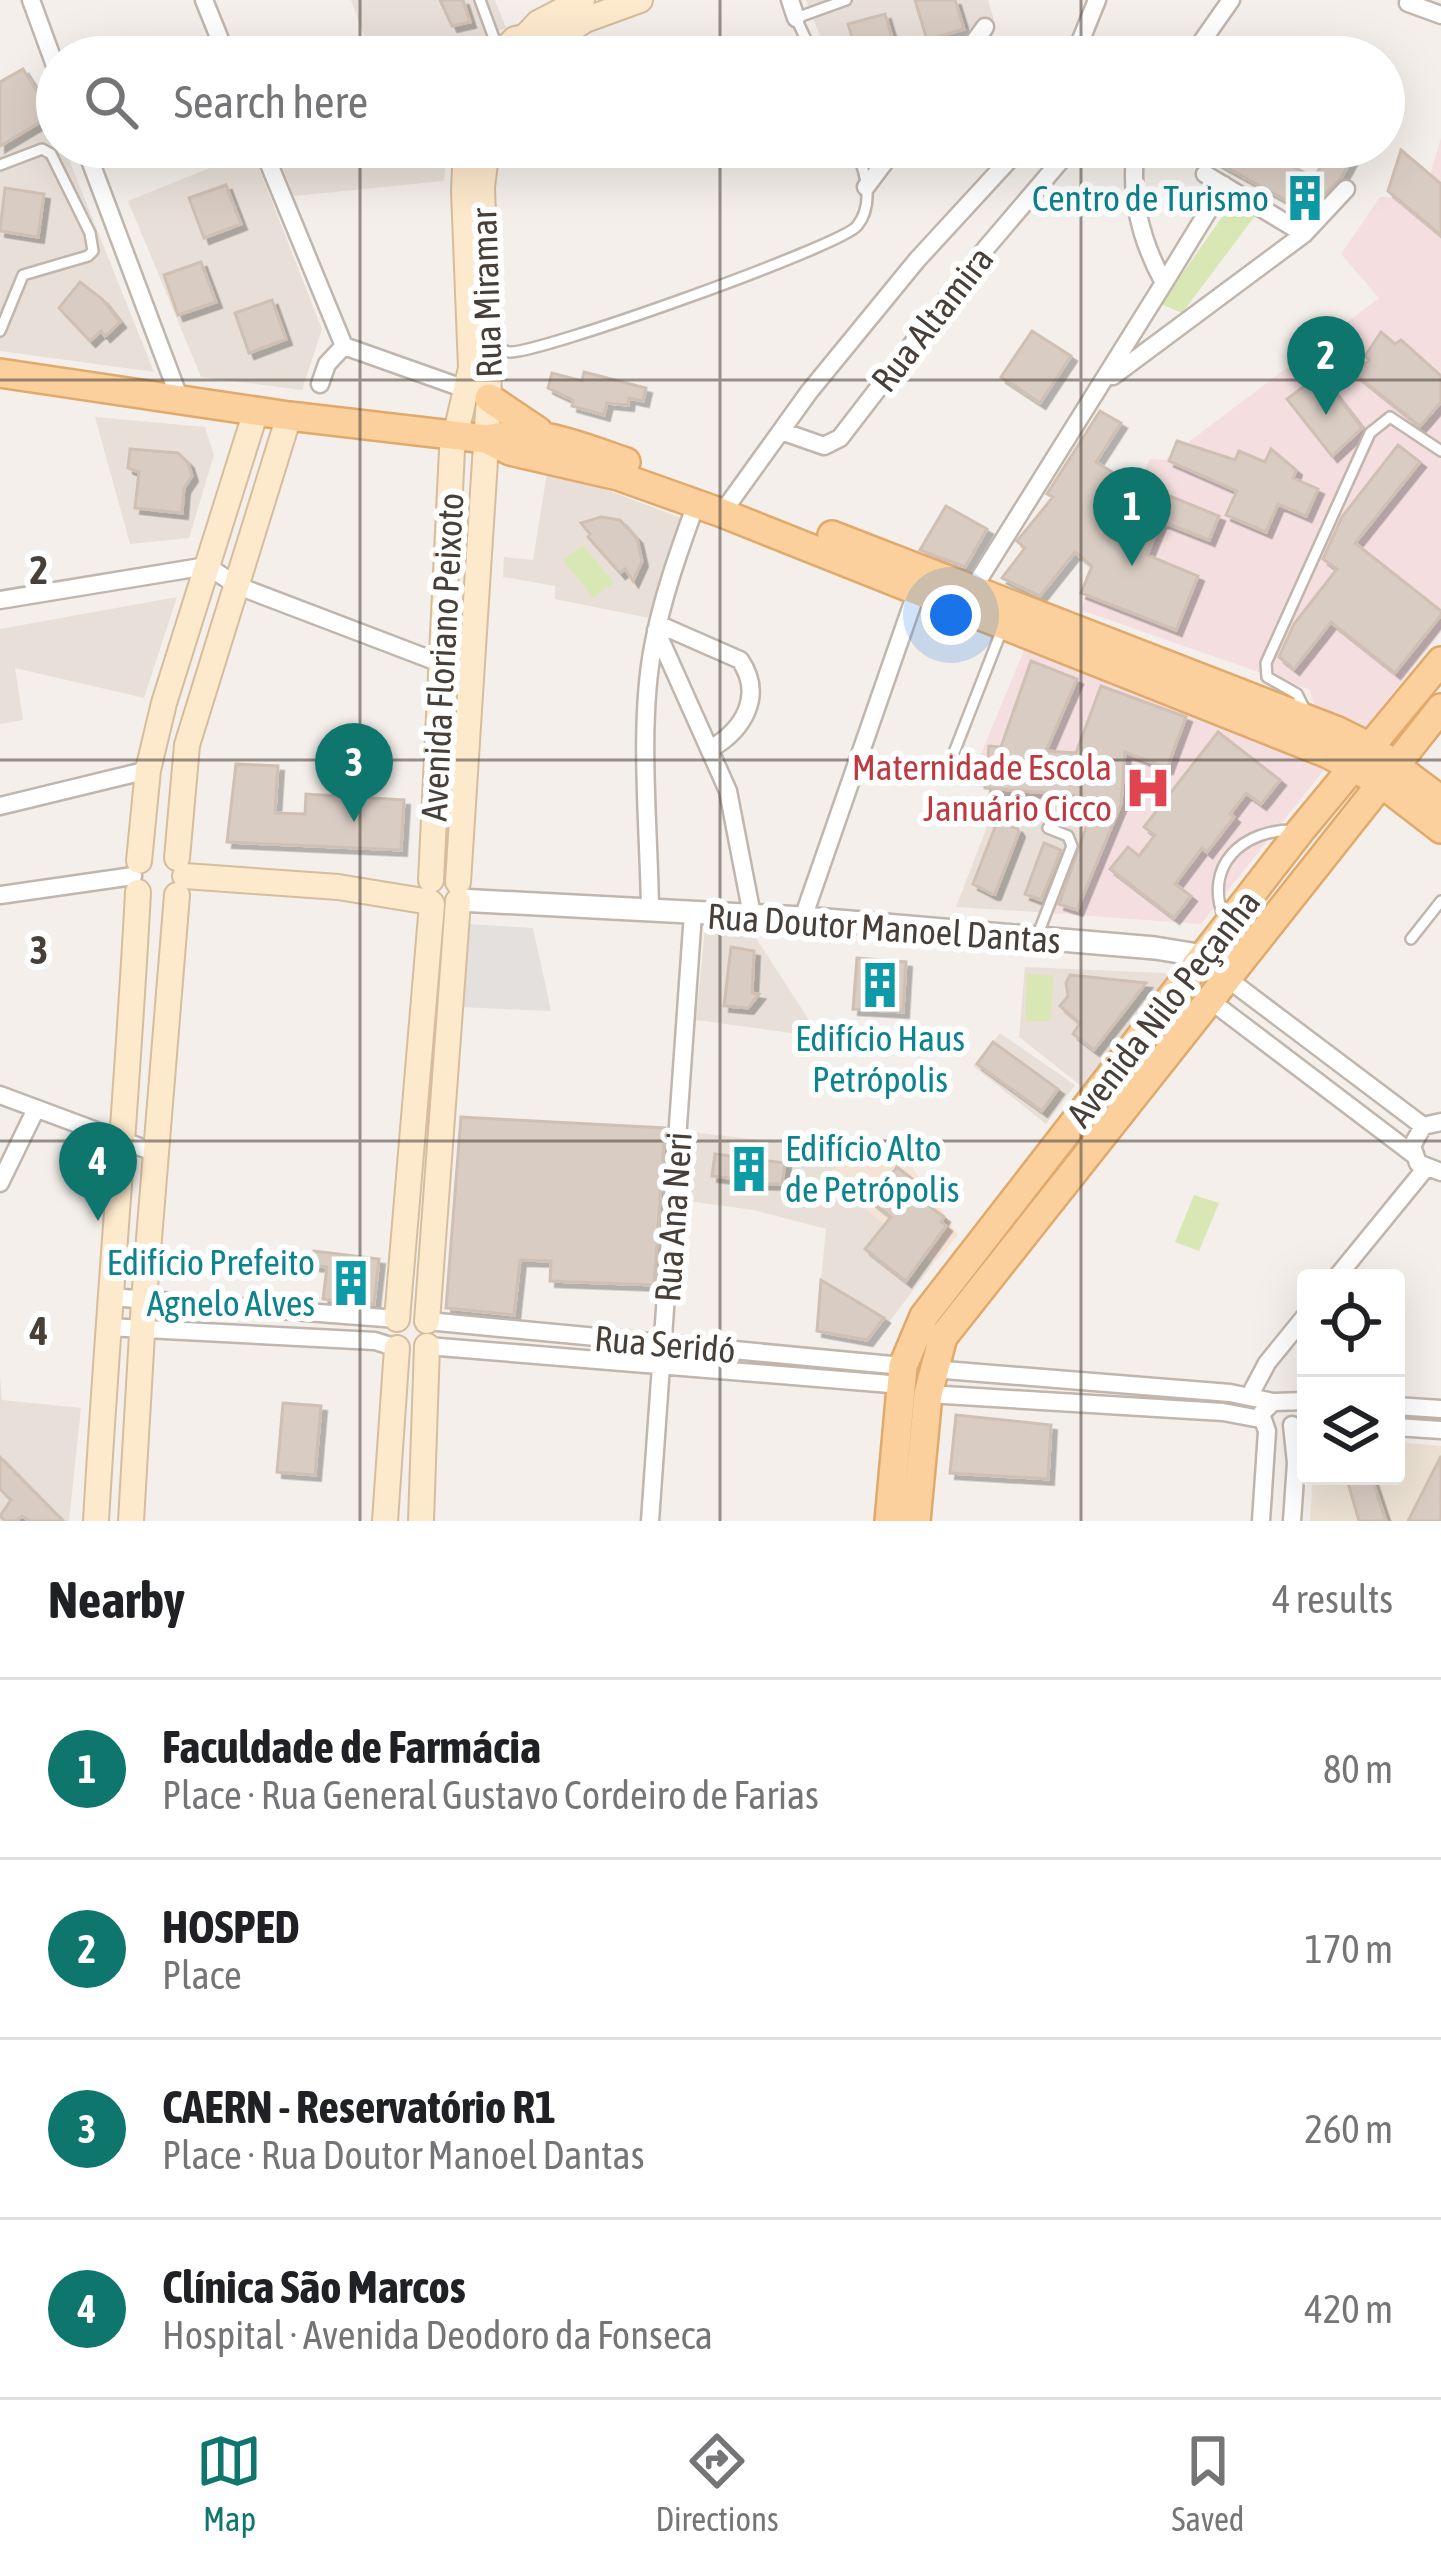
<!DOCTYPE html>
<html lang="en">
<head>
<meta charset="utf-8">
<style>
  body { margin:0; font-family:"Asap Condensed",sans-serif; background:#f6f6f6; color:#202124 }
  .controls { position:absolute; right:36px; bottom:36px; display:grid; overflow:hidden; border-radius:12px; box-shadow:0 12px 48px #0002 }
  .controls button { width:108px; height:108px; display:grid; place-items:center; padding:0; border:0; border-bottom:3px solid #e0e0e0; background:#fff; color:#202124; font:60px sans-serif }
  .you { position:absolute; left:951px; top:615px; width:42px; height:42px; margin:-30px; border:9px solid #fff; border-radius:50%; background:#1a73e8; box-shadow:0 0 0 18px #1a73e833 }
  .badge { display:grid; place-items:center; width:78px; height:78px; border-radius:50%; background:#0f766e; color:#fff; font-size:39px; font-weight:700 }
  .pin { position:absolute; translate:-50% -99px; filter:drop-shadow(0 3px 6px #0008) }
  .pin::after { content:''; position:absolute; top:63px; width:42px; height:36px; background:inherit; clip-path:polygon(0 0,100% 0,50% 100%) }
  .list { margin:0; padding:0; list-style:none }
  h2 { display:flex; justify-content:space-between; align-items:center; height:156px; margin:0; padding:0 48px; font-size:51px }
  h2 small { font-size:39px; font-weight:400; color:#757577 }
  .list li { display:grid; grid-template-columns:78px 1fr auto; gap:36px; align-items:center; box-sizing:border-box; height:180px; padding:0 48px; border-top:3px solid #e0e0e0 }
  .list b { display:block; font-size:45px; white-space:nowrap }
  .list p { margin:0; font-size:39px; white-space:nowrap; color:#757577 }
  .list em { font-size:39px; font-style:normal; color:#757577 }
  .icon { flex:none; width:66px; height:66px; fill:none; stroke:currentColor; stroke-width:2; stroke-linecap:round; stroke-linejoin:round }
  .map { position:relative; flex:none; width:1441px; height:1521px; overflow:hidden }
  .search { position:absolute; background:#fff; box-shadow:0 12px 48px #0002; left:36px; right:36px; top:36px; height:132px; display:flex; align-items:center; gap:30px; box-sizing:border-box; padding:0 42px; border-radius:66px; color:#757577; font-size:45px }
  .sheet { height:876px; background:#fff }
  nav { display:flex; justify-content:space-around; align-items:center; box-sizing:border-box; height:168px; border-top:3px solid #e0e0e0; background:#fff; font-size:33px; color:#757577 }
  nav a { display:grid; justify-items:center; gap:6px }
  nav .on { color:#0f766e }
  .map>svg:first-child { display:block }
  .residential { fill:#e8e0d8 }
  .commercial { fill:#f5e3d6 }
  .education { fill:#ede2d4 }
  .medical { fill:#f4dedf }
  .green { fill:#d9e7b4 }
  .parking { fill:#e3e0de }
  .building { fill:#d9ccc3; stroke:#d0c0b3; stroke-width:3; filter:url(#shadow) }
  .lines { fill:none; stroke-linecap:round; stroke-linejoin:round }
  .service-casing { stroke:#c0b6ad; stroke-width:14 }
  .minor-casing { stroke:#c0b6ad; stroke-width:21 }
  .tertiary-casing { stroke:#c0b6ad; stroke-width:26 }
  .secondary-casing { stroke:#d5bd9e; stroke-width:28 }
  .primary-casing { stroke:#e0aa6c; stroke-width:32 }
  .service { stroke:#fff; stroke-width:9 }
  .minor { stroke:#fff; stroke-width:16 }
  .tertiary { stroke:#fff; stroke-width:21 }
  .secondary { stroke:#fde9cc; stroke-width:24 }
  .primary { stroke:#fbd09d; stroke-width:27 }
  .grid { fill:none; stroke:#483f38; stroke-width:3; stroke-opacity:0.55 }
  .labels { text-anchor:middle; stroke-width:12; stroke-linejoin:round; paint-order:stroke }
  .culture-label { font-size:36px; fill:#0d838f; stroke:#fff; text-anchor:end }
  .street-label { font-size:36px; fill:#483f38; stroke:#fff }
  .health-label { font-size:36px; fill:#be3a42; stroke:#fff; text-anchor:end }
  .grid-label { font-size:39px; text-anchor:middle; font-weight:bold; fill:#483f38; stroke:#fff; stroke-width:12; stroke-linejoin:round; paint-order:stroke }
</style>
</head>
<body>
<div class="map">
<svg width="1441" height="1521" viewBox="0 0 1441 1521">
  <defs>
    <filter id="shadow"><feDropShadow dx="5.5" dy="5.5" stdDeviation="0" flood-color="#0004"/></filter>
  </defs>
  <rect width="100%" height="100%" fill="#f4efea"/>
  <path class="residential" d="M351 0H495L506 28 429 57H372Z
    M806 0H988L994 20 886 57H828Z
    M52 115 57 129V147H64L154 372 0 351V146Z
    M274 147H447L444 181 294 196Z
    M252 151 322 329 302 390 201 377 128 201Z
    M95 417 205 427 214 455 189 538 130 544Z
    M547 473 567 475 684 519 672 545 654 619 555 599V586L503 577 504 557 533 560Z
    M177 597 144 698 15 668 23 720 0 724V629Z
    M1000 793 1074 797 1073 801 1093 808 1051 913 956 907Z
    M705 929 752 932 820 1037 696 1020Z
    M1025 967 1166 973 1169 980 1085 1089 1019 1037Z
    M1000 1033 1075 1085 1046 1124 973 1066Z
    M692 1132 834 1149 832 1182 934 1263 889 1322 821 1280 826 1229 753 1210 688 1201Z
    M0 1376 2 1400 81 1408 69 1521H0Z"/>
  <path class="commercial" d="M899 1148 958 1235 934 1263 832 1182 834 1149Z"/>
  <path class="education" d="M1396 1442 1441 1446V1521H1310L1313 1476H1396Z"/>
  <path class="medical" d="M1441 138V632L1365 728 1315 709 1310 690 1081 610 1106 549 1150 459 1165 460 1379 298 1341 254 1380 197 1423 199Z
    M1027 643 1328 765 1201 924 1051 913 1093 808 1072 801 1073 797 1000 793 969 783Z"/>
  <path class="green" d="M1234 200 1255 216 1182 313 1161 304Z
    M583 545 614 583 593 597 563 560Z
    M1027 974 1054 976 1050 1021H1025Z
    M1194 1195 1219 1203 1199 1251 1175 1242Z"/>
  <path class="parking" d="M468 924 533 928 551 1011 458 1007Z"/>
  <path class="building" d="M440 0H463L470 22 452 26Z
    M915 0H955L964 29 927 40Z
    M885 14 897 54 858 57 848 24Z
    M23 69 52 115 0 146V82Z
    M1223 147H1258L1314 178 1332 147H1358L1341 178 1307 212 1215 161Z
    M1401 150 1441 184V235L1388 191Z
    M226 185 241 224 204 238 189 198Z
    M5 188 44 194 38 237 0 231Z
    M201 262 216 302 178 315 164 275Z
    M80 282 102 299 120 322 105 336 101 331 90 341 59 308Z
    M272 300 286 339 249 353 235 313Z
    M1032 331 1071 356 1040 403 1001 377Z
    M1381 332 1395 344 1401 340 1441 376V402L1420 426 1355 374 1369 360 1365 356Z
    M584 372 646 388 643 401 629 398 628 405 607 403 604 415 572 406 573 400 548 388 552 373 582 381Z
    M1320 374 1362 428 1332 456 1287 399Z
    M1100 411 1121 423 1096 462 1138 488 1140 484 1219 516 1209 540 1161 521 1147 555 1198 576 1176 630 1081 593 1092 566 1075 552 1040 596 1002 578 1025 548 1017 541 1053 497 1047 494Z
    M1177 441 1235 460 1239 451 1265 462 1271 449 1296 470 1293 478 1318 489 1306 516 1278 504 1266 532 1226 515 1237 491 1169 461Z
    M1398 445 1420 462 1355 543 1441 611V615L1395 673 1331 622 1294 669 1279 657 1294 624 1337 569 1323 559 1342 517Z
    M130 449 178 453 188 463 192 476 184 488 182 513 135 508 139 472 128 468Z
    M946 506 987 529 965 567 920 550Z
    M601 517 620 520 637 539 642 561 633 581 625 569 620 573 588 537 590 534 581 523Z
    M1031 661 1077 679 1046 751 1076 753 1101 686 1186 717 1167 768 1125 752 1121 804 1077 910 1059 904 1093 808 1072 801 1074 795 985 788 989 746 1001 747Z
    M1218 732 1280 780 1261 804 1246 793 1230 814 1234 817 1207 852 1202 848 1175 884 1191 896 1174 918 1110 869 1128 847 1139 856 1155 835 1144 827Z
    M236 764 278 766 275 813 305 814 306 794 404 800 401 850 227 842Z
    M997 822 1017 828 1019 832 995 894H992L973 884Z
    M1044 843 1061 850 1041 900 1025 894Z
    M731 947 754 951 752 993 759 994 748 1008 724 1006Z
    M857 958 906 962 903 1012 853 1009Z
    M1070 975 1146 983 1094 1050 1073 1034 1080 1023 1060 1006 1068 996 1066 983Z
    M993 1042 1058 1089 1042 1111 977 1064Z
    M461 1117 665 1128 654 1285 550 1281 551 1261 520 1260 514 1315 446 1308Z
    M715 1154 785 1163 782 1184 744 1183 745 1180 712 1176Z
    M897 1167 916 1182 909 1191 944 1217 941 1222 946 1226 906 1281 865 1249 891 1217 871 1201Z
    M314 1251 379 1259 374 1304 323 1299 327 1267 312 1265Z
    M821 1280 884 1318 867 1340 817 1331Z
    M283 1403 321 1406 315 1475 277 1472Z
    M956 1415 1051 1425 1048 1479 950 1473Z
    M1441 1456V1521H1408Z
    M0 1457 63 1521H30L22 1516 16 1521H5L0 1516 11 1500 0 1489Z
    M1346 1476H1371L1386 1521H1359Z"/>
  <g class="lines">
    <defs>
      <path id="service" d="M480 0 498 49
        M814 57 796 18 846 0
        M0 165 42 149 51 154 90 233 93 251 88 256 23 275 0 331
        M492 344C496 347 504 351 509 352 536 355 841 246 857 226 875 204 865 170 855 147
        M1305 710 1297 694 1267 677 1266 663 1370 433 1390 417 1441 451
        M955 750 1003 627
        M1224 918C1203 865 1243 829 1295 830
        M1038 934 1072 846 1068 836 1048 828
        M1411 939 1441 901"/>
      <path id="minor" d="M31 0 57 71
        M204 0 227 57
        M790 0 796 18
        M1408 3 1441 15
        M477 57 508 46
        M963 57 985 27
        M1074 57 1097 0
        M1191 57 1231 0
        M85 147 179 397
        M262 147 344 346 327 364 320 384
        M1205 174 1304 234
        M866 187 896 147
        M1164 283 1224 185
        M344 346 471 391
        M1113 376 1304 234 1346 189
        M781 431 824 446 840 438 987 247 1068 152
        M722 513 809 392 917 260 1021 147
        M969 595 1164 283C1141 241 1129 195 1136 147
        M0 600 207 566 238 586 474 676
        M658 624 740 660C764 695 744 729 712 748
        M656 630 728 791 752 915
        M0 806 148 770
        M0 895 133 876
        M650 909C649 828 638 726 653 647 662 598 679 551 696 504
        M803 918 920 582
        M1228 979 1423 1126
        M1211 1001 1414 1155
        M0 1095 156 1153
        M1441 1122 1423 1126 1412 1146 1418 1163 1441 1172
        M0 1183 36 1109
        M1336 1278 1425 1169
        M110 1297 397 1319
        M427 1321 903 1366
        M107 1327 375 1341 397 1348
        M427 1346 902 1385
        M932 1369 1230 1393 1273 1402
        M928 1394 1223 1412 1260 1419
        M1250 1395 1267 1363 1306 1315
        M1396 1406 1441 1409
        M1292 1425 1296 1463 1292 1521
        M1396 1427 1441 1430
        M650 1521 693 913
        M1261 1521 1267 1431 1261 1414 1273 1402 1306 1401"/>
      <path id="tertiary" d="M459 900 803 918 1155 948 1204 956"/>
      <path id="secondary" d="M525 37 538 23 582 0
        M536 52 585 20 640 0
        M508 57V46L515 39 525 37 535 47
        M177 858 187 745 289 416
        M139 861 148 770 164 703 256 411
        M185 876 338 887 430 902
        M431 880 452 450 471 368 464 191 466 147
        M458 882 489 398 482 187 487 147
        M397 1319 432 904
        M427 1321 458 901
        M96 1521C108 1311 127 1102 138 892
        M131 1521 144 1300 177 895
        M385 1521 397 1348
        M421 1521 427 1346"/>
      <path id="primary" d="M0 373 289 416 486 439 510 451 618 476 722 513 1328 754 1380 782 1441 829
        M489 398 538 431
        M486 439C540 427 576 445 626 462
        M832 535 1338 731 1370 747 1441 800
        M889 1521 903 1366 924 1316 1301 830 1441 661
        M916 1521 928 1394 943 1337 1441 708"/>
    </defs>
    <use href="#service" class="service-casing"/>
    <use href="#minor" class="minor-casing"/>
    <use href="#tertiary" class="tertiary-casing"/>
    <use href="#secondary" class="secondary-casing"/>
    <use href="#primary" class="primary-casing"/>
    <use href="#service" class="service"/>
    <use href="#minor" class="minor"/>
    <use href="#tertiary" class="tertiary"/>
    <use href="#secondary" class="secondary"/>
    <use href="#primary" class="primary"/>
  </g>
  <path class="grid" d="M360 0V57M720 0V57M1081 0V57M360 147V1521M720 147V1521M1081 147V1521M0 380H1441M0 760H1441M0 1141H1441"/>
  <defs>
    <symbol id="building-bare" viewBox="-9 -9 18 18"><path d="M-4-6H4V6H1V3H-1V6H-4ZM-2.5-4.3h1.7v1.8h-1.7ZM.8-4.3h1.7v1.8H.8ZM-2.5-1h1.7V.8h-1.7ZM.8-1h1.7V.8H.8Z" fill="#0f9aa8" stroke="#fff" stroke-width="2.5" paint-order="stroke"/></symbol>
    <symbol id="hospital-bare" viewBox="-9 -9 18 18"><path d="M-5-5h3v3.5h4V-5h3V5h-3V1.5h-4V5h-3Z" fill="#e0444e" stroke="#fff" stroke-width="2.5" paint-order="stroke"/></symbol>
  </defs>
  <g fill-rule="evenodd">
    <use href="#building-bare" x="1272" y="165" width="66" height="66"/>
    <use href="#hospital-bare" x="1115" y="755" width="66" height="66"/>
    <use href="#building-bare" x="847" y="952" width="66" height="66"/>
    <use href="#building-bare" x="716" y="1136" width="66" height="66"/>
    <use href="#building-bare" x="318" y="1250" width="66" height="66"/>
  </g>
  <g class="labels">
    <g class="culture-label">
      <text x="1269" y="211">Centro de Turismo</text>
      <text x="880" y="1051" text-anchor="middle">Edifício Haus<tspan x="880" dy="41">Petrópolis</tspan></text>
      <text x="785" y="1161" text-anchor="start">Edifício Alto<tspan x="785" dy="41">de Petrópolis</tspan></text>
      <text x="315" y="1275">Edifício Prefeito<tspan x="315" dy="41">Agnelo Alves</tspan></text>
    </g>
    <g class="street-label">
      <text transform="translate(486 293) rotate(-92)" y="13">Rua Miramar</text>
      <text transform="translate(932 319) rotate(-52)" y="13">Rua Altamira</text>
      <text transform="translate(442 657) rotate(-87)" y="13">Avenida Floriano Peixoto</text>
      <text transform="translate(884 928) rotate(4)" y="13">Rua Doutor Manoel Dantas</text>
      <text transform="translate(1163 1008) rotate(-52)" y="13">Avenida Nilo Peçanha</text>
      <text transform="translate(673 1217) rotate(-86)" y="13">Rua Ana Neri</text>
      <text transform="translate(665 1344) rotate(5)" y="13">Rua Seridó</text>
    </g>
    <g class="health-label">
      <text x="1112" y="780">Maternidade Escola<tspan x="1112" dy="41">Januário Cicco</tspan></text>
    </g>
  </g>
  <g class="grid-label">
    <text x="39" y="584">2</text>
    <text x="39" y="964">3</text>
    <text x="39" y="1345">4</text>
  </g>
</svg>
<div class="controls">
<button><svg class="icon" aria-label="locate" viewBox="0 0 24 24"><circle cx="12" cy="12" r="6"/><path d="M12 2v4M12 18v4M2 12h4M18 12h4"/></svg></button>
<button><svg class="icon" aria-label="layers" viewBox="0 0 24 24"><path d="M12 4l9 5-9 5-9-5zM3 14l9 5 9-5"/></svg></button>
</div>
<div class="you"></div>
<div class="pin badge" style="left:1132px;top:566px">1</div>
<div class="pin badge" style="left:1326px;top:415px">2</div>
<div class="pin badge" style="left:354px;top:822px">3</div>
<div class="pin badge" style="left:98px;top:1221px">4</div>
<div class="search"><svg class="icon" aria-label="search" viewBox="0 0 24 24"><circle cx="10" cy="10" r="6"/><path d="M15 15l6 6"/></svg>Search here</div>
</div>
<section class="sheet">
<h2>Nearby<small>4 results</small></h2>
<ul class="list">
<li><span class="badge">1</span><div><b>Faculdade de Farmácia</b><p>Place · Rua General Gustavo Cordeiro de Farias</p></div><em>80 m</em></li>
<li><span class="badge">2</span><div><b>HOSPED</b><p>Place</p></div><em>170 m</em></li>
<li><span class="badge">3</span><div><b>CAERN - Reservatório R1</b><p>Place · Rua Doutor Manoel Dantas</p></div><em>260 m</em></li>
<li><span class="badge">4</span><div><b>Clínica São Marcos</b><p>Hospital · Avenida Deodoro da Fonseca</p></div><em>420 m</em></li>
</ul>
</section>
<nav>
<a class="on"><svg class="icon" aria-label="map" viewBox="0 0 24 24"><path d="M3 6l6-2 6 2 6-2v14l-6 2-6-2-6 2zM9 4v14M15 6v14"/></svg>Map</a>
<a><svg class="icon" aria-label="directions" viewBox="0 0 24 24"><path d="M12 3l9 9-9 9-9-9zM9 14v-3h6M13 9l2 2-2 2"/></svg>Directions</a>
<a><svg class="icon" aria-label="saved" viewBox="0 0 24 24"><path d="M7 4h10v16l-5-4-5 4z"/></svg>Saved</a>
</nav>
</body>
</html>
